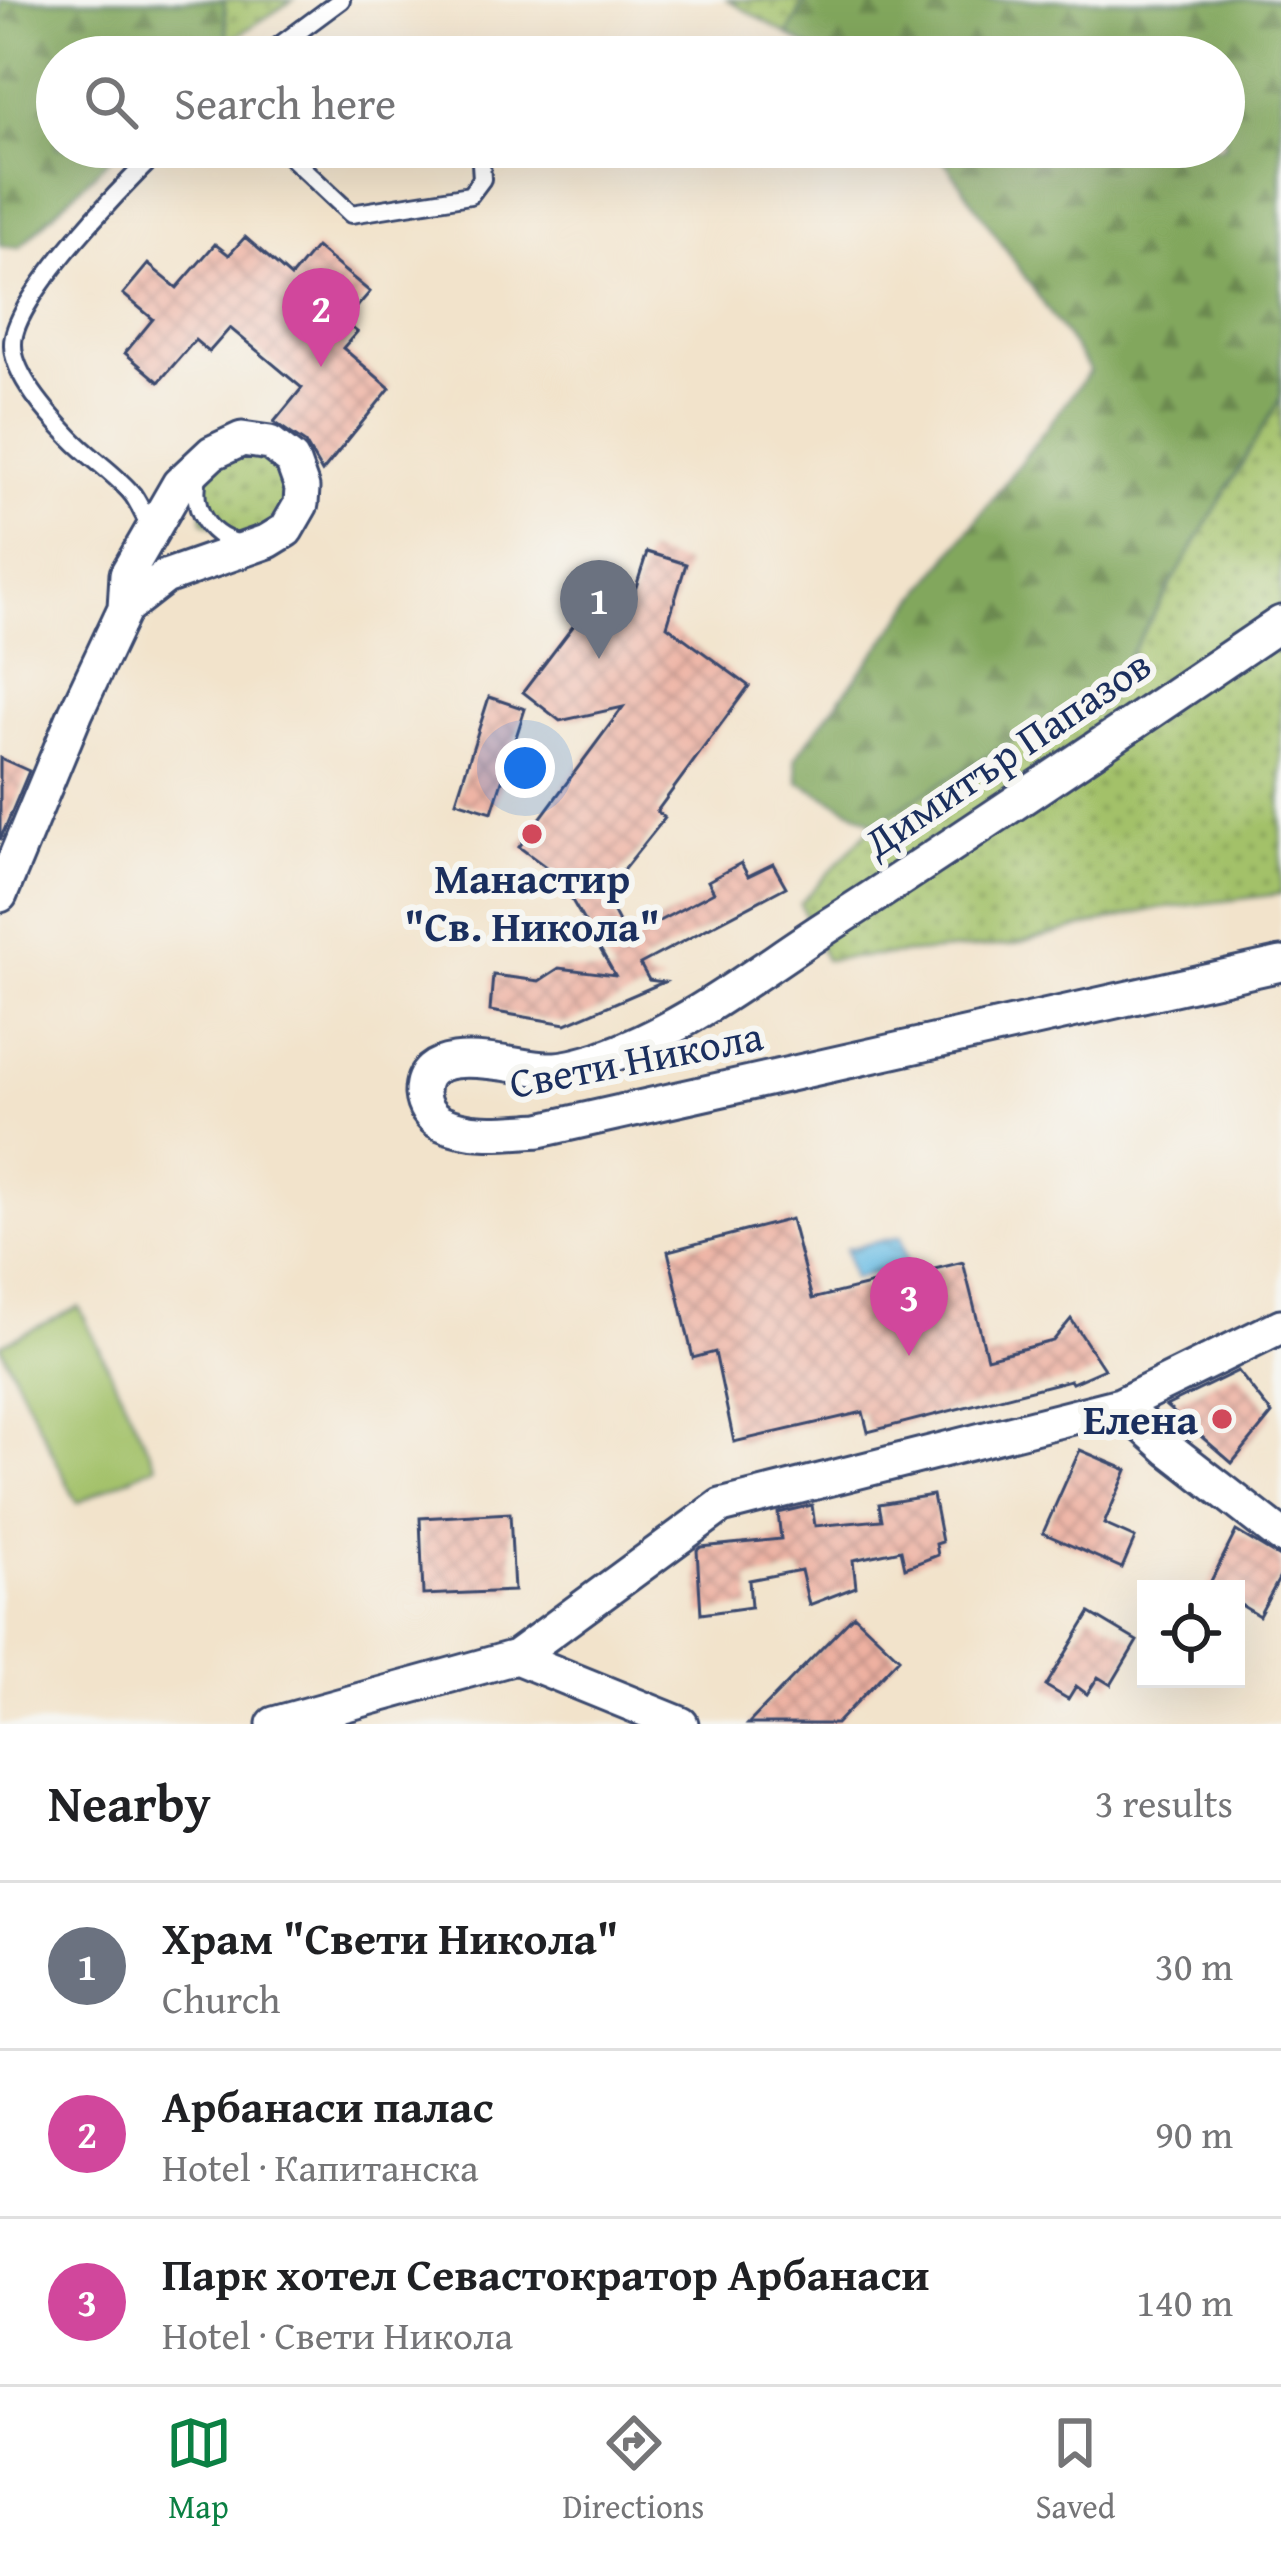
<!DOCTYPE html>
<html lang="en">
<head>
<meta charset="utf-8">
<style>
  body { margin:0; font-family:"Gentium Book Plus",serif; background:#f6f6f6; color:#202124 }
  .controls { position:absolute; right:36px; bottom:36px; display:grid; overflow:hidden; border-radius:0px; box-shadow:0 12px 48px #0002 }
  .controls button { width:108px; height:108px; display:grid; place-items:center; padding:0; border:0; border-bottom:3px solid #e0e0e0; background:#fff; color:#202124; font:60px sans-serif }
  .you { position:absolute; left:525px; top:768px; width:42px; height:42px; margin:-30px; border:9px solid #fff; border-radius:50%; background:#1a73e8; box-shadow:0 0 0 18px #1a73e833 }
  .badge { display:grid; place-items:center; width:78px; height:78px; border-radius:50%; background:#0b8043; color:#fff; font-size:39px; font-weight:700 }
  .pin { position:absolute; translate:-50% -99px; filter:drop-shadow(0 3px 6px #0008) }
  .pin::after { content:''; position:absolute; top:63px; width:42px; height:36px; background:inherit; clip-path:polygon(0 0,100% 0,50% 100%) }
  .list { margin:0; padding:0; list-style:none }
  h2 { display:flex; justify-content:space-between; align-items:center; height:156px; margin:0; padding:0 48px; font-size:51px }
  h2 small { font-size:39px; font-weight:400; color:#757577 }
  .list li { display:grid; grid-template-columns:78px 1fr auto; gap:36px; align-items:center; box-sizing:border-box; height:168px; padding:0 48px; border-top:3px solid #e0e0e0 }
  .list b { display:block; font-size:45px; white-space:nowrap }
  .list p { margin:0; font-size:39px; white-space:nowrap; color:#757577 }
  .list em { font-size:39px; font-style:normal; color:#757577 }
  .icon { flex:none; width:66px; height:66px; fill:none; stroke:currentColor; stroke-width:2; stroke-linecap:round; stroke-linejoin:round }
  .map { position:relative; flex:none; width:1281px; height:1724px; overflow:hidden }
  .search { position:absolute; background:#fff; box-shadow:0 12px 48px #0002; left:36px; right:36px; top:36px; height:132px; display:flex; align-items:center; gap:30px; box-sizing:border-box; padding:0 42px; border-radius:66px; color:#757577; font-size:45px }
  .sheet { height:660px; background:#fff }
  nav { display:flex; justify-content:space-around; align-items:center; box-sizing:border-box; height:168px; border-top:3px solid #e0e0e0; background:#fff; font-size:33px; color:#757577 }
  nav a { display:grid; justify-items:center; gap:6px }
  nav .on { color:#0b8043 }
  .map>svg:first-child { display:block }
  .grass { fill:url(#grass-dots); stroke:#5f7864; stroke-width:3 }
  .forest { fill:url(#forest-firs); stroke:#4e6b5e; stroke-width:3 }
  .park { fill:#a3c169; stroke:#5f7864; stroke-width:3 }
  .water { fill:url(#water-waves); stroke:#4175a0; stroke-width:3 }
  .building { fill:url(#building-cross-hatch) }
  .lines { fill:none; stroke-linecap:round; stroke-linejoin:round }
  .service-casing { stroke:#3b4a6e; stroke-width:22 }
  .minor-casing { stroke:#3b4a6e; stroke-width:39 }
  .service { stroke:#fff; stroke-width:16 }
  .minor { stroke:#fff; stroke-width:33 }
  .poi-dot { fill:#d1495b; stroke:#f6f6f2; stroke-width:4.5 }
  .labels { text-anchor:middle; stroke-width:12; stroke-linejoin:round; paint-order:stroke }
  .street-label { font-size:42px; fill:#1b2f5e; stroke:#f6f6f2 }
  .poi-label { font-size:42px; font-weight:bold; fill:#1b2f5e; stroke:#f6f6f2 }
</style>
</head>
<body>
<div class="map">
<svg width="1281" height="1724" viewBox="0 0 1281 1724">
  <defs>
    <pattern id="grass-dots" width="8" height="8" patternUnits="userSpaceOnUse" patternTransform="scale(3)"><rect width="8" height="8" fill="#a3c169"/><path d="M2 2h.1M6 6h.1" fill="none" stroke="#849d5a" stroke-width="1.8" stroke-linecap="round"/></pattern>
    <pattern id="forest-firs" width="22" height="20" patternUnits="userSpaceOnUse" patternTransform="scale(3)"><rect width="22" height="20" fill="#82a75d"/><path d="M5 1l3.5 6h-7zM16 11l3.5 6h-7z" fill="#6a8850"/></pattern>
    <pattern id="water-waves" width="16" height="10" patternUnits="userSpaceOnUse" patternTransform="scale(3)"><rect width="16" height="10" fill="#67bbe3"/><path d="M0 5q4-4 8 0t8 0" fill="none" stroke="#5498bb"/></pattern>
    <pattern id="building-cross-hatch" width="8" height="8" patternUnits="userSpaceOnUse" patternTransform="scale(3)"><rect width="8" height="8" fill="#eeb1a1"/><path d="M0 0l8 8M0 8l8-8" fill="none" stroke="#c09086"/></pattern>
  </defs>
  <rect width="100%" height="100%" fill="#f6f6f2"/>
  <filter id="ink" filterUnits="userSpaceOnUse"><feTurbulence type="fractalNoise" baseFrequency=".00833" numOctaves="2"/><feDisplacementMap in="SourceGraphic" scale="24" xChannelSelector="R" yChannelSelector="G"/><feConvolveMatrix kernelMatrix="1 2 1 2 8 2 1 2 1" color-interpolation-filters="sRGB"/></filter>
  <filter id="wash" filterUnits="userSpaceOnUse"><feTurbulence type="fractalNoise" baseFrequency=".004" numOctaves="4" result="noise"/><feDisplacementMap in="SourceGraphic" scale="48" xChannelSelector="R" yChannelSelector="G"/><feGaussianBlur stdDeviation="2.7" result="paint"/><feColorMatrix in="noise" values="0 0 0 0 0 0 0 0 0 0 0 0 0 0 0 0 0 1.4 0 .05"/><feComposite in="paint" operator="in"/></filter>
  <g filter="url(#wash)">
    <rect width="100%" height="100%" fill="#f2e3cb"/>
    <path class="grass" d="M224 0H293L228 42Z
      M728 0H805L788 35Z
      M1281 397V894L1150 910 1011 945 825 960 800 904 875 823 1115 680Z
      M242 439 302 488 250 545 203 521 201 467Z"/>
    <path class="forest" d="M0 0H224L228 42 212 57H57V147H121L19 248 0 246Z
      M805 0H1281V397L1115 680 875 823 799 782 795 758 1090 371 935 147H1224V57H824L788 35Z"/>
    <path class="park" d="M79 1307 156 1465 77 1503 0 1345Z"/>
    <path class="water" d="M900 1237 907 1265 853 1279 846 1249Z"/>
    <g id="blocks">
      <path class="building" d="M245 237 291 277 316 247 370 292 344 322 357 332 343 348 390 388 322 472 305 443 274 422 302 388 230 328 209 352 195 340 159 382 125 353 153 319 123 294 148 264 177 288 215 244 229 255Z
        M647 552 686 564 667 626 749 686 657 811 665 818 604 894 627 938 714 892 708 881 741 863 748 876 773 864 786 887 640 964 649 980 664 982 566 1024 490 1011 493 975 539 981 559 968 615 975 558 876 519 847 623 707 560 721 523 692 606 583 631 603Z
        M489 697 525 709 492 812 456 801Z
        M0 758 29 771 0 840Z
        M791 1219 812 1299 963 1262 987 1358 1053 1341 1071 1319 1104 1369 1072 1383 1070 1380 868 1432 863 1412 734 1442 715 1352 693 1358 668 1251Z
        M1238 1371 1272 1414 1232 1463 1166 1406Z
        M1080 1450 1127 1470 1104 1524 1135 1538 1122 1568 1043 1533Z
        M933 1495 942 1542 936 1544 938 1555 905 1568 901 1550 853 1560 856 1587 809 1605 801 1570 749 1580 751 1607 701 1614 697 1550 701 1547 781 1539 778 1513 812 1505 815 1526 882 1520 879 1504Z
        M510 1513 514 1591 423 1595 420 1518Z
        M1236 1531 1281 1558V1575L1259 1616 1236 1602V1589H1207Z
        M1090 1613 1137 1641 1111 1685 1098 1677 1087 1694 1076 1686 1068 1699 1046 1686Z
        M854 1615 899 1658 836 1724H748Z"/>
    </g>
  </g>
  <g filter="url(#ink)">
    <use href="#blocks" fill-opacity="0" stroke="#3b4a6e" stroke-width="3"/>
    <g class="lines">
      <defs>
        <path id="service" d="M264 57 341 0
          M280 147 351 214 470 195 482 179 480 147
          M199 473C189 510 209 539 246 545
          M151 528C145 518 140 505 133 495 116 474 90 458 71 438 51 417 13 376 13 345 11 299 128 181 163 147"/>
        <path id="minor" d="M1281 623C1130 725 981 828 828 926 755 973 683 1031 600 1059 584 1064 563 1070 547 1069 514 1068 421 1038 422 1094 423 1106 430 1117 441 1123 471 1137 508 1132 540 1130L1281 964
          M0 895 76 712 125 608 127 574 179 484 212 453 242 439 270 443 292 460 302 488 301 504 286 530 268 541 165 577 125 608
          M1120 1405 1169 1449 1281 1536
          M516 1657 681 1724
          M274 1724 516 1657 721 1506 1120 1405 1281 1326"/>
      </defs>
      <use href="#service" class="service-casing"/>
      <use href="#minor" class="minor-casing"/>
      <use href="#service" class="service"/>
      <use href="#minor" class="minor"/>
    </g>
  </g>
  <g class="poi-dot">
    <circle cx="532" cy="834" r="12"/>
    <circle cx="1222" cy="1419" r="12"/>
  </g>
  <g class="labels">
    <g class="street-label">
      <text transform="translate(1007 753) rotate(-34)" y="15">Димитър Папазов</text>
      <text transform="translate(636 1059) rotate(-11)" y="15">Свети Никола</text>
    </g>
    <g class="poi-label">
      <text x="532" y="893">Манастир<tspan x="532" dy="48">"Св. Никола"</tspan></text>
      <text x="1198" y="1434" text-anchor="end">Елена</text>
    </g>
  </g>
</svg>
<div class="controls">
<button><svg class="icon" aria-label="locate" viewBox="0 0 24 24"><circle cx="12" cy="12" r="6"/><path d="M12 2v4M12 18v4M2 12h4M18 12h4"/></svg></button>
</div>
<div class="you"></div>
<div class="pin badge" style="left:599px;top:659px;background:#6b7280">1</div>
<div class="pin badge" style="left:321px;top:367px;background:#d1479c">2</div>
<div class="pin badge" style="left:909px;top:1356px;background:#d1479c">3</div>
<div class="search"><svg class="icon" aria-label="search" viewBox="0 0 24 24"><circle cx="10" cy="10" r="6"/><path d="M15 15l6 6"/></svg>Search here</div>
</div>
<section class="sheet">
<h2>Nearby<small>3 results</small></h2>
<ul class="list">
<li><span class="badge" style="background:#6b7280">1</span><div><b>Храм &quot;Свети Никола&quot;</b><p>Church</p></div><em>30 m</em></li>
<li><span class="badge" style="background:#d1479c">2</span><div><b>Арбанаси палас</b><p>Hotel · Капитанска</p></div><em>90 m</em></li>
<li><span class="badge" style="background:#d1479c">3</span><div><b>Парк хотел Севастократор Арбанаси</b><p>Hotel · Свети Никола</p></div><em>140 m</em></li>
</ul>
</section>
<nav>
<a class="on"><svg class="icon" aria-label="map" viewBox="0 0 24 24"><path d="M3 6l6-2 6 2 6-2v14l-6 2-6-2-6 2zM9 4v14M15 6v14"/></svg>Map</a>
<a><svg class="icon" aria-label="directions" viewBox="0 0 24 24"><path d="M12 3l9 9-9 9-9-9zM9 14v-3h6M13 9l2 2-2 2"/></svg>Directions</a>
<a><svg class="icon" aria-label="saved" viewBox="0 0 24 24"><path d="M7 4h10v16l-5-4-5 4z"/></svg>Saved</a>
</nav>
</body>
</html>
